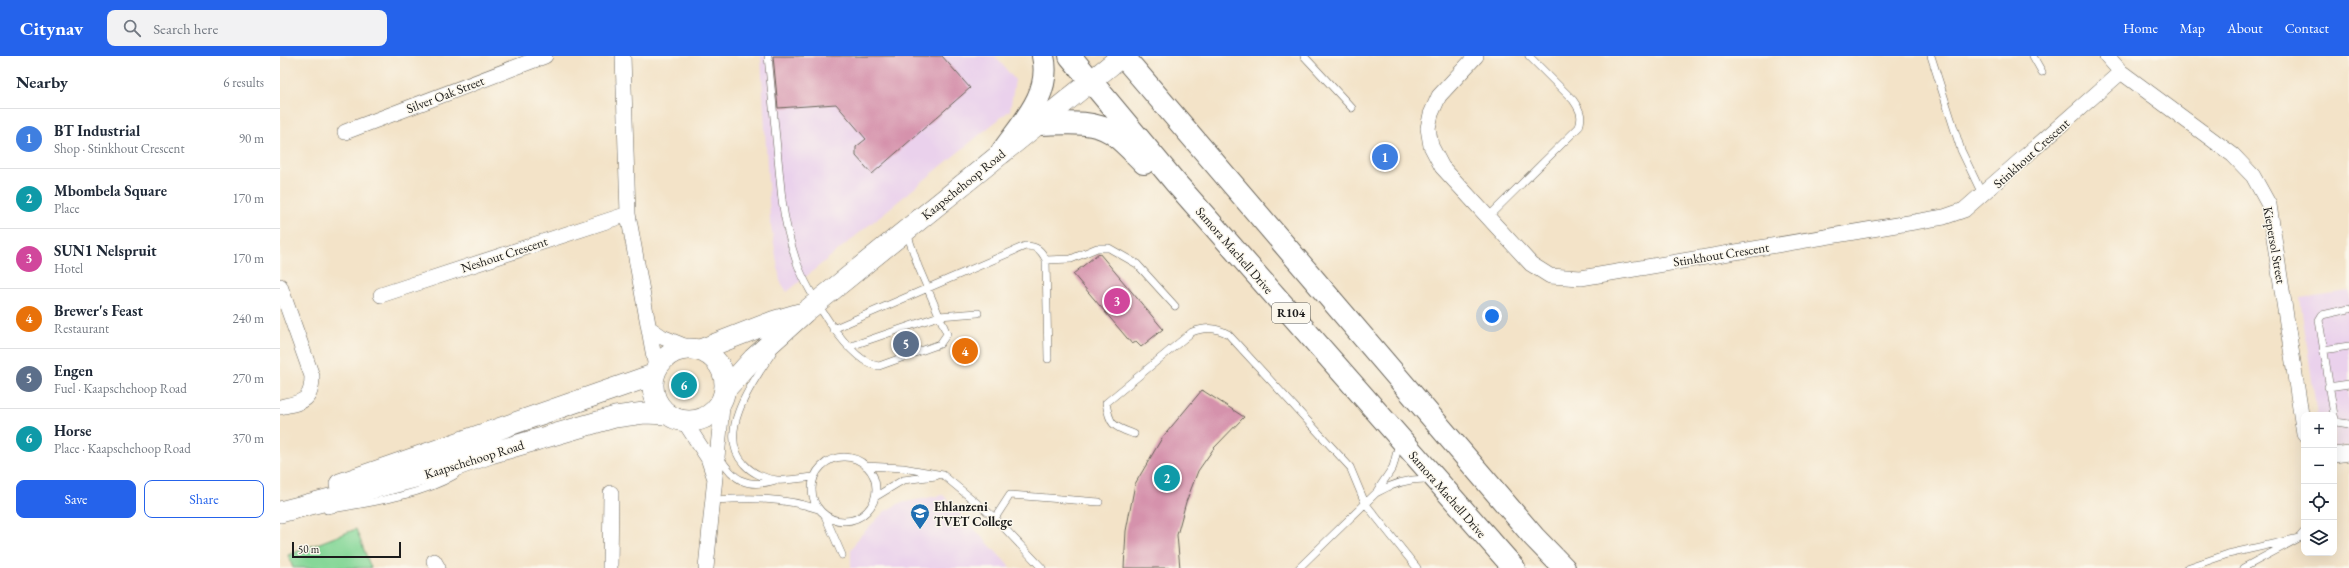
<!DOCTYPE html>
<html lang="en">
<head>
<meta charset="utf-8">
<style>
  body { margin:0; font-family:"EB Garamond",serif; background:#f2f2f3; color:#1f2937 }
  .controls { position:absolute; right:12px; bottom:12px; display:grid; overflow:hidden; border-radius:8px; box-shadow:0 4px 16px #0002 }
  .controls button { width:36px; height:36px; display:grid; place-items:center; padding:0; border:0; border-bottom:1px solid #e0e1e3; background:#fff; color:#1f2937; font:20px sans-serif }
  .scale { position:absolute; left:12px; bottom:10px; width:109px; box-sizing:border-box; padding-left:4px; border:2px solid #1c1c1c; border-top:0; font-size:11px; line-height:14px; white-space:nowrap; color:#1c1c1c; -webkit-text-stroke:3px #fbf7ec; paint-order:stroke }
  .you { position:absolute; left:1212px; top:260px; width:14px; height:14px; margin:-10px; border:3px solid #fff; border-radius:50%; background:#1a73e8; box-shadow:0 0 0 6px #1a73e833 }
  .badge { display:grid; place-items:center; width:26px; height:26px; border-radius:50%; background:#2563eb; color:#fff; font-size:13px; font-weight:700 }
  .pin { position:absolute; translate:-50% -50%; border:2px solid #fff; box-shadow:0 1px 4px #0006 }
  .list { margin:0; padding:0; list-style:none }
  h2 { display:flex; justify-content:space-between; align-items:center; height:52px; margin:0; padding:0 16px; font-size:17px }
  h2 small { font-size:13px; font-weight:400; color:#747a83 }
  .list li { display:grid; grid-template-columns:26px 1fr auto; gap:12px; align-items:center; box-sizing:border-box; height:60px; padding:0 16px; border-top:1px solid #e0e1e3 }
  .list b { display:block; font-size:15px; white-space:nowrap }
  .list p { margin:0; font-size:13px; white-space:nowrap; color:#747a83 }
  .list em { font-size:13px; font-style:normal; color:#747a83 }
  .actions { display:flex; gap:8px; padding:12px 16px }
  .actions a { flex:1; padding:9px 0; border:1px solid #2563eb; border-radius:8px; text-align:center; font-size:14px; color:#2563eb }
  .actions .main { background:#2563eb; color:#fff }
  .icon { flex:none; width:22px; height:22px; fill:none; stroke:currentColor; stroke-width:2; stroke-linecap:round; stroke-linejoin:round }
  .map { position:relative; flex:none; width:2069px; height:512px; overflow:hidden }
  header { display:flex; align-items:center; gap:24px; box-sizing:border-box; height:56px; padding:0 20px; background:#2563eb; color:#fff }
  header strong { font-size:19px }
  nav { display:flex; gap:22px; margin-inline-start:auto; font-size:14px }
  .search { width:280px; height:36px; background:#f2f2f3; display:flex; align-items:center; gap:10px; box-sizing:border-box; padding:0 14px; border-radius:8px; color:#747a83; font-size:15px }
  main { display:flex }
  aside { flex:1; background:#fff }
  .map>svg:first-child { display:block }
  .built { fill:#ead1ec }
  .green { fill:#86d798; stroke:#517a5a }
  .building { fill:#d592ac }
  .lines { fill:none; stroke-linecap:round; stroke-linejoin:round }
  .lane-casing { stroke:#676258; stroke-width:8 }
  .street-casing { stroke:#676258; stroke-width:16 }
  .secondary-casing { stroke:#676258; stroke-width:22 }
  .primary-casing { stroke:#676258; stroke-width:24 }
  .lane { stroke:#fff; stroke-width:7 }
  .street { stroke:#fff; stroke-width:15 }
  .secondary { stroke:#fff; stroke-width:21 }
  .primary { stroke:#fff; stroke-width:22 }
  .labels { text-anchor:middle; stroke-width:3; stroke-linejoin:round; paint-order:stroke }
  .shield { fill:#fbf7ec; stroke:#5f5e5a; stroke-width:1 }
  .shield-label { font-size:12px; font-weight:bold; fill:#1c1c1c }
  .street-label { font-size:13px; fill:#1c1c1c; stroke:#fbf7ec }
  .poi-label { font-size:13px; font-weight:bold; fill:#1c1c1c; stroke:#fbf7ec; text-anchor:start }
</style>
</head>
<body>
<header>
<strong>Citynav</strong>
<div class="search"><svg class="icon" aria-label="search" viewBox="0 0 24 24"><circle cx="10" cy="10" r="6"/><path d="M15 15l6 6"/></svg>Search here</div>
<nav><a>Home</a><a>Map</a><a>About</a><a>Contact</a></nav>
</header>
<main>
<aside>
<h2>Nearby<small>6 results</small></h2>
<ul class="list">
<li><span class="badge" style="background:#3f7fe0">1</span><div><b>BT Industrial</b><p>Shop · Stinkhout Crescent</p></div><em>90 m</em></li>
<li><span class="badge" style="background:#0f9aa8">2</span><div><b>Mbombela Square</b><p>Place</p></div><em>170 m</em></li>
<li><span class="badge" style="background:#d1479c">3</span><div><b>SUN1 Nelspruit</b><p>Hotel</p></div><em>170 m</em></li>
<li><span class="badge" style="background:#e8710a">4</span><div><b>Brewer's Feast</b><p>Restaurant</p></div><em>240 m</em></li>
<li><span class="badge" style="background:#5c6f8a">5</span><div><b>Engen</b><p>Fuel · Kaapschehoop Road</p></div><em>270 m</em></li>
<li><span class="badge" style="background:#0f9aa8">6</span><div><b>Horse</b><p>Place · Kaapschehoop Road</p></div><em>370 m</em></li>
</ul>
<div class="actions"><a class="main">Save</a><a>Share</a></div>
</aside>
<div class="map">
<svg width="2069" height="512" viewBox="0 0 2069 512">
  <rect width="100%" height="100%" fill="#fbf7ec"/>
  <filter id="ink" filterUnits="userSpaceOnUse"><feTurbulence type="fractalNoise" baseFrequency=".025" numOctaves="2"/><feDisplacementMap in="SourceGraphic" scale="8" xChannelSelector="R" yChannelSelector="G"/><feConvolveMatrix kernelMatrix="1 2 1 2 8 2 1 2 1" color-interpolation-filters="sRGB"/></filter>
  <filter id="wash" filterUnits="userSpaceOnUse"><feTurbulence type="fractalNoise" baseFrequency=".012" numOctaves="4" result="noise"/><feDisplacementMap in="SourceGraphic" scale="16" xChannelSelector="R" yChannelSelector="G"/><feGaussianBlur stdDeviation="0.9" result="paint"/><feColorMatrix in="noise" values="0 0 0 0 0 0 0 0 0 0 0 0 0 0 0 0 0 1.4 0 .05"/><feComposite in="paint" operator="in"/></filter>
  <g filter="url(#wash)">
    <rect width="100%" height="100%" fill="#f3e3c8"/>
    <path class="built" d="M481 0H715L735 24 730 54 507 236 500 225 490 163Z
      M2069 235V390L2054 392V359H2037L2020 242Z
      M663 439 731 512H571V494L580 480 605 455 620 447Z"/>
    <path class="green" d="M76 473 91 512H13L8 499Z"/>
    <g id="blocks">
      <path class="building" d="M493 0H662L690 32 592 118 576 100V91L586 83 556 48 498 52Z
        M819 197 883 273 861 291 856 286 852 288 793 218Z
        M922 334 964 361 934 392 918 415 906 446 897 479 900 512H844L846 475 855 428 882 382Z"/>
    </g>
  </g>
  <g filter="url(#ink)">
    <use href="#blocks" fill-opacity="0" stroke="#676258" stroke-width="1"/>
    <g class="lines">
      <defs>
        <path id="lane" d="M488 0 502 144C505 166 510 187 517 207 527 234 569 308 599 310L660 288 667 278 638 210 627 177
          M1024 0 1072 52
          M1651 0 1681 94 1703 140
          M1753 0 1762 16
          M1208 161 1299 71C1303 60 1300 54 1293 44L1249 0
          M766 204 791 203 817 192H829L857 208 895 250
          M553 273 745 190C757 190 761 194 766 204L768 303
          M568 291 659 260 698 257
          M2043 294 2069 290
          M492 297C474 324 435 377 464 408 472 417 485 423 497 424 508 425 522 422 534 421
          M2048 331 2069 328
          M2054 359 2039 264 2042 259 2069 253
          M2054 359 2056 366 2069 368
          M854 378C833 370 830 370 826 347L912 276C926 271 935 271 948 278L1070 411 1085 447 1137 512
          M439 400C454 425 467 433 496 424
          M532 433a32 32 0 1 1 64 0a32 32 0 1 1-64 0Z
          M586 410 623 412 663 419 715 462
          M1097 435 1113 411 1119 387
          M595 441 623 424 656 420
          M433 444C470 442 502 441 538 453
          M47 454C87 447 140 440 175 419
          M545 460 562 499
          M762 512 715 462 730 439 819 446
          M1019 512 1096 437C1113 427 1130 422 1150 423
          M1907 512 1948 498 2019 482
          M1963 512 2019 482 2024 476"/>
        <path id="street" d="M343 0 348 158 376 312
          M1196 0 1159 40 1151 58 1148 72 1151 90 1162 111 1251 208 1270 220 1301 222 1664 161 1684 154 1841 16
          M1827 0 1841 16 1953 99 1973 120 1989 149 2024 378
          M65 76 265 0
          M0 230 32 320C32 346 22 346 0 351
          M101 239 348 158
          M369 272 382 281 409 292
          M404 365 428 402 434 420
          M2054 399 2069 397
          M154 505 158 512
          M330 512 331 437
          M426 512 443 341"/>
        <path id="secondary" d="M373 329a36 36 0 1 1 72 0a36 36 0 1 1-72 0Z
          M420 294 495 265 519 258
          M445 334 473 303 525 256 842 0
          M60 428 373 319
          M0 456 166 413 211 397 335 361 364 357 388 358"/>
        <path id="primary" d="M790 0 895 126 1234 512
          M843 0 1254 481 1284 512
          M757 68C780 68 812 63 832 77 844 86 854 97 864 107
          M722 96C742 67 772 38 763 0"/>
      </defs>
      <use href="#lane" class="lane-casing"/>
      <use href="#street" class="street-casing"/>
      <use href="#secondary" class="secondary-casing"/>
      <use href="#primary" class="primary-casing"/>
      <use href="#lane" class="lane"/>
      <use href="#street" class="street"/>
      <use href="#secondary" class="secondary"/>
      <use href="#primary" class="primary"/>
    </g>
  </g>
  <defs>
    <symbol id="university-pin" viewBox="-11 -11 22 30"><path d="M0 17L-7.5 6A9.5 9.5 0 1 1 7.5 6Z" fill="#1f6fb2" stroke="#fbf7ec"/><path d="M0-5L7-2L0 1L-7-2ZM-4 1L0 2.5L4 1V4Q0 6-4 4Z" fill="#fff"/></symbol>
  </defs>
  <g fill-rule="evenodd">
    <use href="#university-pin" x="629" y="446" width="22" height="30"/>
  </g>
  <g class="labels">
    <rect class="shield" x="992" y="247" width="38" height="20" rx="3"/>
    <g class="shield-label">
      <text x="1011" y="261">R104</text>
    </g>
    <g class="street-label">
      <text transform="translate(165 38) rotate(-21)" y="5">Silver Oak Street</text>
      <text transform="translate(1751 97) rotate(-42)" y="5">Stinkhout Crescent</text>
      <text transform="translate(683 128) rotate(-39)" y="5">Kaapschehoop Road</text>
      <text transform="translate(1995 189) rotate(80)" y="5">Kiepersol Street</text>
      <text transform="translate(955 194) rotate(49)" y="5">Samora Machell Drive</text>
      <text transform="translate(224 198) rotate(-18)" y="5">Neshout Crescent</text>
      <text transform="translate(1441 198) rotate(-9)" y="5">Stinkhout Crescent</text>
      <text transform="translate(194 403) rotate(-17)" y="5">Kaapschehoop Road</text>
      <text transform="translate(1168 438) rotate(49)" y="5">Samora Machell Drive</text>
    </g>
    <g class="poi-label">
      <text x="654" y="455">Ehlanzeni<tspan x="654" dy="15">TVET College</tspan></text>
    </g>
  </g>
</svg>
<div class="controls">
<button>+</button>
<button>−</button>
<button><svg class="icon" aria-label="locate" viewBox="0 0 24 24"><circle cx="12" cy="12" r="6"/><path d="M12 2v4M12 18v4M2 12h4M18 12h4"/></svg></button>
<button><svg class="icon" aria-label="layers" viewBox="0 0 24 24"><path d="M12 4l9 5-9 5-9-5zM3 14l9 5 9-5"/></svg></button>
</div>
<div class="scale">50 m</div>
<div class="you"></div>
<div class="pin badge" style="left:1105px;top:101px;background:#3f7fe0">1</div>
<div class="pin badge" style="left:887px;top:422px;background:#0f9aa8">2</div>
<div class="pin badge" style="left:837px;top:245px;background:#d1479c">3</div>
<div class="pin badge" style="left:685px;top:295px;background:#e8710a">4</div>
<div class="pin badge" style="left:626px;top:288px;background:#5c6f8a">5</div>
<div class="pin badge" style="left:404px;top:329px;background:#0f9aa8">6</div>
</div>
</main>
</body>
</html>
